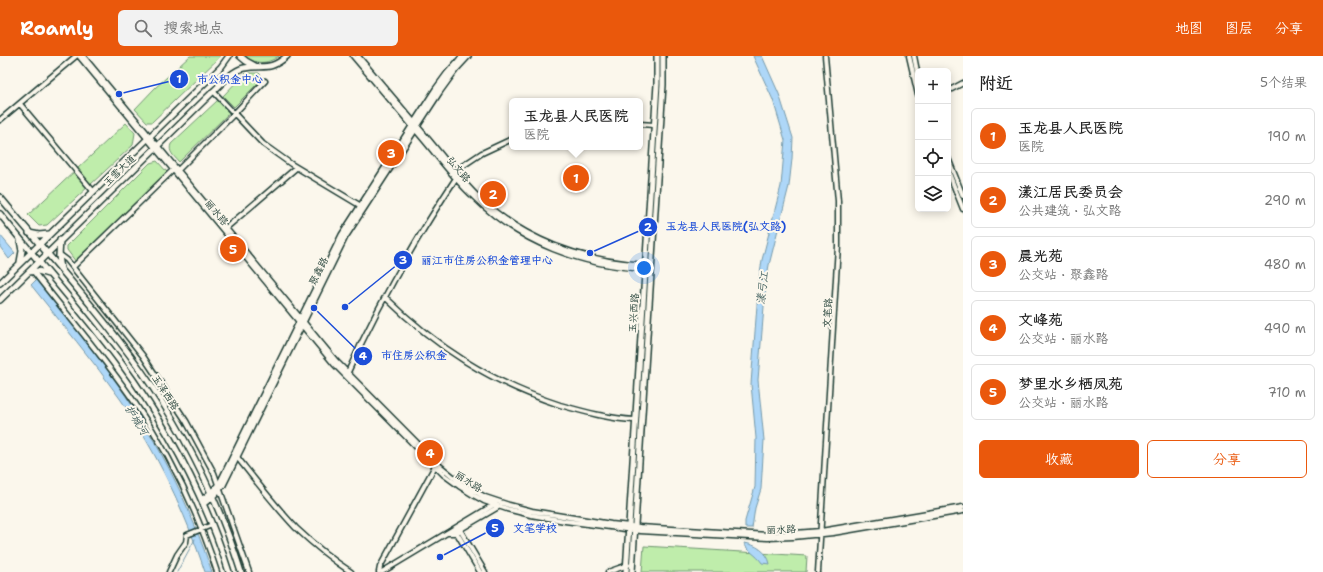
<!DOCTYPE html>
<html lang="zh">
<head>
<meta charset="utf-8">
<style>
  body { margin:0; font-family:"Shantell Sans","LXGW WenKai TC",sans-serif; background:#f2f2f2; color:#222 }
  .controls { position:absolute; right:12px; top:12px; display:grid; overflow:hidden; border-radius:6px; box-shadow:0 2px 10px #0003 }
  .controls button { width:36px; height:36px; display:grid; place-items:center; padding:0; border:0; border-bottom:1px solid #e0e0e0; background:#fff; color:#222; font:20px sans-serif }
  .you { position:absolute; left:644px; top:212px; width:14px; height:14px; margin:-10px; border:3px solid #fff; border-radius:50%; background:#1a73e8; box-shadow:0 0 0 6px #1a73e833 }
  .badge { display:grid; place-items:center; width:26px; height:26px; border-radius:50%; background:#ea580c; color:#fff; font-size:13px; font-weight:700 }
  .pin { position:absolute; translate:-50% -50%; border:2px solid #fff; box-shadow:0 1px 4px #0006 }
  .popup { position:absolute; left:509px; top:42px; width:134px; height:52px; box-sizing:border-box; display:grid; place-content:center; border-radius:6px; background:#fff; filter:drop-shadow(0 1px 3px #0005); font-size:13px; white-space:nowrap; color:#767676 }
  .popup b { font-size:15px; color:#222 }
  .popup::after { content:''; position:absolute; left:50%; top:100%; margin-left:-8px; border:8px solid transparent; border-top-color:#fff }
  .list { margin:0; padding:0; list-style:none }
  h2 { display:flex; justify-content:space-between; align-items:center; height:52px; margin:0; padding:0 16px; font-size:17px }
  h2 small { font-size:13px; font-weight:400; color:#767676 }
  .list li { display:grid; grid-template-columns:26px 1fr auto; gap:12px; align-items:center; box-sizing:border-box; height:56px; margin:0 8px 8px; padding:0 8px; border:1px solid #e0e0e0; border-radius:6px }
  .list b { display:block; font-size:15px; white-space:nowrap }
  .list p { margin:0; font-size:13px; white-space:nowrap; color:#767676 }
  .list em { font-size:13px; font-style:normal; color:#767676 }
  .actions { display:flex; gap:8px; padding:12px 16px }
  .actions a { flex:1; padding:9px 0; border:1px solid #ea580c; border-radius:6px; text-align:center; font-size:14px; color:#ea580c }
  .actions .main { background:#ea580c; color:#fff }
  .icon { flex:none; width:22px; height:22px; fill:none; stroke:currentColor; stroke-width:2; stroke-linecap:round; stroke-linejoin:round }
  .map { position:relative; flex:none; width:963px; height:516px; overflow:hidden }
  header { display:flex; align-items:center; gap:24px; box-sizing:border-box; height:56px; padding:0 20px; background:#ea580c; color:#fff }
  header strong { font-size:19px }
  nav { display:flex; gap:22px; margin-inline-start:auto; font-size:14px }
  .search { width:280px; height:36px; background:#f2f2f2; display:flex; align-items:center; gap:10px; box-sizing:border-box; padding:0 14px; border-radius:6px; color:#767676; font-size:15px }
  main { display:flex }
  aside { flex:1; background:#fff }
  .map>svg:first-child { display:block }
  .green { fill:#bfedab; stroke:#6f9570 }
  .water { fill:#aed7f8; stroke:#7599aa }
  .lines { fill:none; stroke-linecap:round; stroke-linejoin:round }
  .stream { stroke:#7599aa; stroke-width:1 }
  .minor-casing { stroke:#1f3d34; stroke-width:7 }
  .major-casing { stroke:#1f3d34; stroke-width:8 }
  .minor { stroke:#fbf7ec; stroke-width:4 }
  .major { stroke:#fbf7ec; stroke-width:5 }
  .labels { text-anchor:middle; stroke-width:4; stroke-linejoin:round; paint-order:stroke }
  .street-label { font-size:10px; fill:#1f3d34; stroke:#fbf7ec }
  .water-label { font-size:11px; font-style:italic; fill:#3c5c5b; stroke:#fbf7ec }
  .leader { fill:none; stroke:#1d4ed8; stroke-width:1.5 }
  .callout-dot { fill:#1d4ed8; stroke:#fbf7ec; stroke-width:1.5 }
  .mark-label { font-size:12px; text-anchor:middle; font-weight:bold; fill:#fff }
  .callout-label { font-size:11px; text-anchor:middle; font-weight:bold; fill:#1d4ed8; stroke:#fbf7ec; stroke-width:4; stroke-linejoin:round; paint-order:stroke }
</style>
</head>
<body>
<header>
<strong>Roamly</strong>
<div class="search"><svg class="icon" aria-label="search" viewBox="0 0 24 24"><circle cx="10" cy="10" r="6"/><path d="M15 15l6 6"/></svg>搜索地点</div>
<nav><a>地图</a><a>图层</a><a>分享</a></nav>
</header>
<main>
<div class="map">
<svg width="963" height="516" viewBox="0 0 963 516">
  <rect width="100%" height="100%" fill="#fbf7ec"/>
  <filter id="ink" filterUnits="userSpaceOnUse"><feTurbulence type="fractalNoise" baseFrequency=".025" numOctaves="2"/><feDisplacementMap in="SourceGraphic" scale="8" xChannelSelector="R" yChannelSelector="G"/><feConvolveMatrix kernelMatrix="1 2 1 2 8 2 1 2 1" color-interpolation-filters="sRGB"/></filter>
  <g filter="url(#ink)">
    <path class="green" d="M190 0H221L152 66H147L135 53 155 32Z
      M242 0H279C266 9 256 8 242 0Z
      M247 17H259L263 22 234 51 223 40 243 19Z
      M218 44 229 57 179 106C174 100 168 96 171 88Z
      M126 67 135 77 133 89 47 169 39 170 28 159Z
      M157 105 167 116 76 206 67 194V190L150 107Z
      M644 490 807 500 806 516H642Z"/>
    <path class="water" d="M753 0H762L779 38 793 82 792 103 789 130 769 209 766 226 758 324 764 384 761 433 755 452 752 472H745V465L755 431 756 382 751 328 759 223 762 204 781 130 785 84 773 44Z
      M0 179 15 197 9 203 0 191Z
      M37 223C71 267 107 310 137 357 169 406 193 460 212 516H205C185 455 157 397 121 344 93 304 61 267 31 229Z
      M744 487C755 488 768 496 770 508L762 507C757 499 747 495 744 487Z"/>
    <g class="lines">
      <path class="stream" d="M177 516 195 483"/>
      <defs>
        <path id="minor" d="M79 0 334 308 444 419 459 430 475 440 484 445 507 453 531 459 565 465 640 475 768 482 793 481 833 477 963 455
          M83 0 336 305 440 410 461 427 485 441 509 449 532 455 611 468 640 471 768 479 821 475 963 451
          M353 0C377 28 400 56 424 84 440 103 455 124 474 141 520 187 582 210 647 213
          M358 0C382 28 405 56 429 84 444 102 459 122 476 139 522 184 583 206 647 209
          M909 0 918 39
          M914 0 918 20
          M213 35 263 88 291 108 361 150
          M948 35 963 27
          M20 48 93 135
          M0 64 76 0
          M640 68 654 69
          M948 102 963 140
          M178 114 232 60 265 25
          M455 115 482 97 512 83
          M948 115 963 153
          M226 172 296 112
          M59 198 67 204 143 300 186 365 214 417 249 516
          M73 211 173 114
          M33 215C67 259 104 301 135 347 170 398 198 457 217 516
          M385 241C437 292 490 326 560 349 585 356 610 363 635 364
          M348 316C378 249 415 184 456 122
          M237 401C256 425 275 450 296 472 313 488 331 503 351 516
          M459 472 485 516
          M455 474 480 516
          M448 477H454L500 450
          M169 516 177 499 186 486 187 479 212 469
          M379 516 380 511 435 410
          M382 516 495 448
          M608 516 628 509
          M818 516 838 190V145L825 0"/>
        <path id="major" d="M240 0 246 5 255 10
          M0 141C47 198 97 253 140 313 184 375 218 443 241 516
          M0 158C39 207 81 254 119 304 166 368 205 440 229 516
          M29 177 39 179 49 178
          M60 184 59 200 61 213
          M20 206 22 195 20 184
          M29 216 38 215 48 218
          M0 227 221 11 229 0
          M0 244 228 21C233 17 238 13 244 12 263 8 269 16 287 0
          M202 444 213 435 220 427 342 179 436 33 447 18 463 0
          M203 448 212 441 223 429 345 181 440 35 456 13 468 0
          M626 516 657 28V0
          M632 516 663 29V0"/>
      </defs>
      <use href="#minor" class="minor-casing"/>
      <use href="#major" class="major-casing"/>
      <use href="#minor" class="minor"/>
      <use href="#major" class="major"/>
    </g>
  </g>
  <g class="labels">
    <g class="street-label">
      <text transform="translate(459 113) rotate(49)" y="4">弘文路</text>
      <text transform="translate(119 114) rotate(-44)" y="4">玉雪大道</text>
      <text transform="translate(217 156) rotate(50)" y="4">丽水路</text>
      <text transform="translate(318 215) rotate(-63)" y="4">聚鑫路</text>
      <text transform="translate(633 257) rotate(-86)" y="4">玉兴西路</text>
      <text transform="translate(827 257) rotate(-86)" y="4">文笔路</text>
      <text transform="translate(166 336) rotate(57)" y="4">玉泽西路</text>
      <text transform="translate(469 425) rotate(33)" y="4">丽水路</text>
      <text transform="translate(781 473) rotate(-2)" y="4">丽水路</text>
    </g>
    <g class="water-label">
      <text transform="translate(762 232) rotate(-83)" y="4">漾弓江</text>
      <text transform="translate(137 364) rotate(58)" y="4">护城河</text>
    </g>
  </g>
  <path class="leader" d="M119 38L179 23M590 197L648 171M345 251L403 204M314 252L363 300M440 501L495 472"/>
  <g class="callout-dot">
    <circle cx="119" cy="38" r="4"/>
    <circle cx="590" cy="197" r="4"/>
    <circle cx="345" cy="251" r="4"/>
    <circle cx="314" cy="252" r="4"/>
    <circle cx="440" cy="501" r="4"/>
    <circle cx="179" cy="23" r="10"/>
    <circle cx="648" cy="171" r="10"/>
    <circle cx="403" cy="204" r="10"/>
    <circle cx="363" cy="300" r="10"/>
    <circle cx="495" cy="472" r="10"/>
  </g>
  <g class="mark-label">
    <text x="179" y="27">1</text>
    <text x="648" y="175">2</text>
    <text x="403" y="208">3</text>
    <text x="363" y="304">4</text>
    <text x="495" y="476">5</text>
  </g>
  <g class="callout-label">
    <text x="230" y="27">市公积金中心</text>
    <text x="726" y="174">玉龙县人民医院(弘文路)</text>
    <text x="487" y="208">丽江市住房公积金管理中心</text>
    <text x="414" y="303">市住房公积金</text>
    <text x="535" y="476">文笔学校</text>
  </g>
</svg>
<div class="controls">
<button>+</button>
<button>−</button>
<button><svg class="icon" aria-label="locate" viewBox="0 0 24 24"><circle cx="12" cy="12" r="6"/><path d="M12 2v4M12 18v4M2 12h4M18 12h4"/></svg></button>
<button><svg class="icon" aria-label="layers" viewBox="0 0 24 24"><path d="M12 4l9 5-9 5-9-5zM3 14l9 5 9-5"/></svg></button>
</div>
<div class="you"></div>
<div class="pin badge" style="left:576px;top:122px">1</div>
<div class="popup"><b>玉龙县人民医院</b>医院</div>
<div class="pin badge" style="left:493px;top:138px">2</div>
<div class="pin badge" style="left:391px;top:97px">3</div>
<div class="pin badge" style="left:430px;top:397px">4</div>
<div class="pin badge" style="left:233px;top:193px">5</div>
</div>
<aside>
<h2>附近<small>5个结果</small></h2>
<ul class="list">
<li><span class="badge">1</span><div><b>玉龙县人民医院</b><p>医院</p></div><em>190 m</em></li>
<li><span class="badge">2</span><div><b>漾江居民委员会</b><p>公共建筑 · 弘文路</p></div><em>290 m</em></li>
<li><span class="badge">3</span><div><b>晨光苑</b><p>公交站 · 聚鑫路</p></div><em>480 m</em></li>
<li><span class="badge">4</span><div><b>文峰苑</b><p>公交站 · 丽水路</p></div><em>490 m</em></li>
<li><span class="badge">5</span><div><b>梦里水乡栖凤苑</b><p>公交站 · 丽水路</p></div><em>710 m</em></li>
</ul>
<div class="actions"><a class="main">收藏</a><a>分享</a></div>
</aside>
</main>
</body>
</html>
